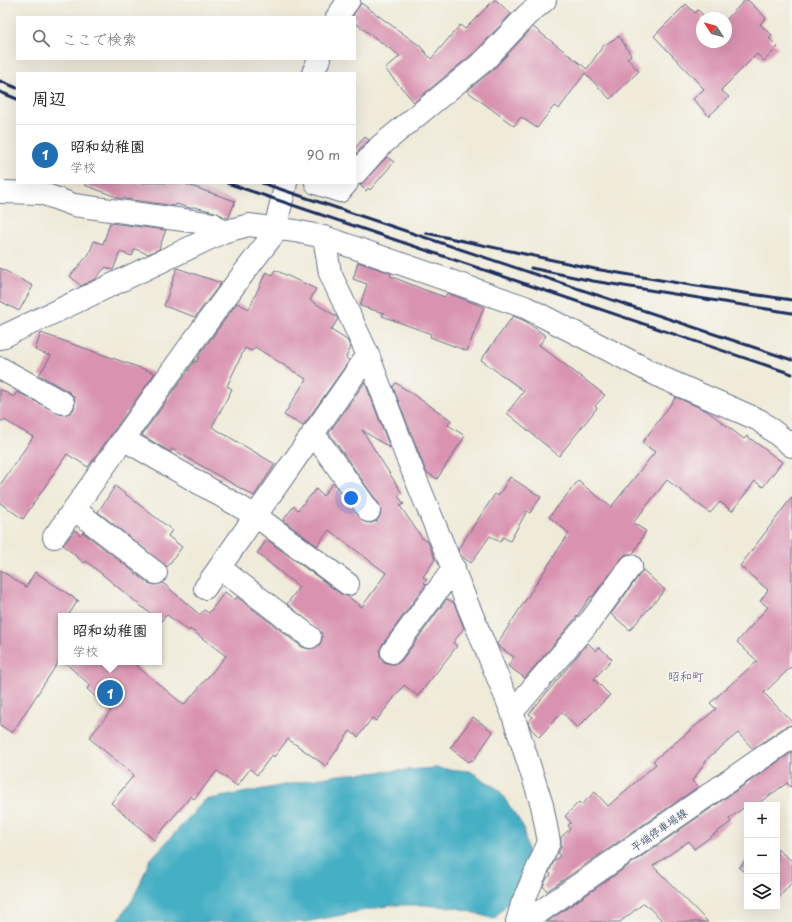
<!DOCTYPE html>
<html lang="ja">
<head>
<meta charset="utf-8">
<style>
  body { margin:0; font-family:"Playpen Sans","Klee One",sans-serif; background:#f6f6f6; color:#202124 }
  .controls { position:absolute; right:12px; bottom:12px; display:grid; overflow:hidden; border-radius:0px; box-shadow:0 4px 16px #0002 }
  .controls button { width:36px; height:36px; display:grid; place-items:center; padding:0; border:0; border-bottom:1px solid #e0e0e0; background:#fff; color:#202124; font:20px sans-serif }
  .compass { position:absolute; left:696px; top:12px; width:36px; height:36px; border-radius:50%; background:#fff; box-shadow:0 4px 16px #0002; rotate:306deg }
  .you { position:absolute; left:351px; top:498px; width:14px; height:14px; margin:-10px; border:3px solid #fff; border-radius:50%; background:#1a73e8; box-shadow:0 0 0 6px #1a73e833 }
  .badge { display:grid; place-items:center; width:26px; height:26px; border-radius:50%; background:#1f6fb2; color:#fff; font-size:13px; font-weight:700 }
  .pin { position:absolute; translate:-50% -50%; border:2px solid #fff; box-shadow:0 1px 4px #0006 }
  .popup { position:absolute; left:58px; top:613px; width:104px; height:52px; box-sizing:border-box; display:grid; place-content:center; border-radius:0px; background:#fff; filter:drop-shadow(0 1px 3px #0005); font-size:13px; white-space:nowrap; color:#757577 }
  .popup b { font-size:15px; color:#202124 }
  .popup::after { content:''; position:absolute; left:50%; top:100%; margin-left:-8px; border:8px solid transparent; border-top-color:#fff }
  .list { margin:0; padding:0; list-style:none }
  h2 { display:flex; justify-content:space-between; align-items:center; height:52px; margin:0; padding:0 16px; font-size:17px }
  h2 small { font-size:13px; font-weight:400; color:#757577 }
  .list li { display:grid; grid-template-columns:26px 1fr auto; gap:12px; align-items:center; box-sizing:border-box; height:60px; padding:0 16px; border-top:1px solid #e0e0e0 }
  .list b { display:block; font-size:15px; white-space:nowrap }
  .list p { margin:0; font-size:13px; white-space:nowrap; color:#757577 }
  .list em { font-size:13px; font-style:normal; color:#757577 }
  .icon { flex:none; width:22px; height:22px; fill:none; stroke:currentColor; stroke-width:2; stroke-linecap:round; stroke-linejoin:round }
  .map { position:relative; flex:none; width:792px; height:922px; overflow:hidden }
  .search { position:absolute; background:#fff; box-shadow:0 4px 16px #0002; left:16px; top:16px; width:340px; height:44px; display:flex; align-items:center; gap:10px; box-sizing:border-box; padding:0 14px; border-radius:0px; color:#757577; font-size:15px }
  .panel { position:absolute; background:#fff; box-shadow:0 4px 16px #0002; left:16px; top:72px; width:340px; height:112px; border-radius:0px }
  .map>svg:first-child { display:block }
  .water { fill:#45afc4; stroke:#306f91 }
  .building { fill:#d993b0 }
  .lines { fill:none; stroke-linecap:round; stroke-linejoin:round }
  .minor-casing { stroke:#667189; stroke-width:24 }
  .major-casing { stroke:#667189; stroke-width:24 }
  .minor { stroke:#fff; stroke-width:22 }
  .major { stroke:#fff; stroke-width:22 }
  .rail { stroke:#1b2f5e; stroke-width:3 }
  .labels { text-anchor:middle; stroke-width:3; stroke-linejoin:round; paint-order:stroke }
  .street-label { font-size:11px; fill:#1b2f5e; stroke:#f6f6f2 }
  .neighbourhood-label { font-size:12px; fill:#5e527b; stroke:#f6f6f2 }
</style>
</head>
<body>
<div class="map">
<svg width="792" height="922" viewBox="0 0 792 922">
  <rect width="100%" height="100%" fill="#f6f6f2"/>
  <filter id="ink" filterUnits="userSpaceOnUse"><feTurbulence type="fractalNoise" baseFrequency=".025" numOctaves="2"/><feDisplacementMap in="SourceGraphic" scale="8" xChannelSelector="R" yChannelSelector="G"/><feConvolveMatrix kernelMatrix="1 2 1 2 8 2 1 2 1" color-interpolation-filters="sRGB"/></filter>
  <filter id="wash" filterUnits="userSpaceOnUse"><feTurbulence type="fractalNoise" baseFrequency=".012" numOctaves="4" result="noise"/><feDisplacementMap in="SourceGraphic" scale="16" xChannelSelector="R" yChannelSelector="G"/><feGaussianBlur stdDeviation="0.9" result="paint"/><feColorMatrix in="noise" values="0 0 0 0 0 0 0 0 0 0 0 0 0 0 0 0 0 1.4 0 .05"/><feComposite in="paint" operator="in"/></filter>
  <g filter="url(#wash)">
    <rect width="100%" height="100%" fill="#f0ebd9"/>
    <path class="water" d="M435 768 470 771 498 789 523 826 528 853 515 894 494 919 459 908 424 905H392L306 922H117L133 899 150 860 205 800 338 775Z"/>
    <g id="blocks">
      <path class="building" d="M494 0H496L511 14 476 51 414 102 385 69 400 56 355 23V17H352L361 3 420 46 431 59 460 25 465 29Z
        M745 0H748L766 18 760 24 772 35 769 38 778 47 764 61 757 54 721 90 729 97 709 116 693 99 704 89 654 36 686 4 695 13 698 10 706 18H702V42H726V20Z
        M533 27 587 69 603 46 619 36 631 55 627 58 639 71 610 99 585 73 559 109 554 106 537 128 521 117 514 126 467 91 494 69Z
        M365 137 369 140 355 155V148Z
        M387 157 394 162 370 190 368 188 366 191 360 185Z
        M85 183H182L235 201 229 217 227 218 215 212 194 207 190 208 176 204 175 206 119 198 85 185Z
        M110 223 166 230 159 249 148 254 135 249 132 256 120 252 113 270 106 267 95 279 81 286 70 276 89 254 94 241 103 244Z
        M358 262 391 273 390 276 430 292 445 297 447 293 484 307 467 351 430 337 431 334 382 316 384 313 360 306 367 284 353 279Z
        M0 268 33 286 19 311 0 301Z
        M177 268 221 283 195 317 164 306Z
        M275 270 316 289 310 300 336 316 338 319 331 330 347 340 351 348 346 357 349 361 303 426 284 415 306 379 255 347 252 351 245 348 227 386 232 389 212 427 275 464 254 496 172 449 170 452 142 435 185 375H186L191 366 195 361 196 362 200 354 237 303 249 309 266 272 272 275Z
        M513 316 525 321 546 336 539 345 605 395 595 406 597 408 559 456 507 413 524 391 481 360Z
        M41 333 155 373 88 467 67 454 23 519 0 503V485L33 437 6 421H0V389L14 397 17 392 63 415 70 413 74 409 75 403 74 397 69 392 39 375 51 356 35 350Z
        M365 382 390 448 362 430 402 493 398 496 404 504 400 506 422 538 428 542 435 559 423 577 427 580 424 583 426 584 382 645 380 650V657L384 662 390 664H397L402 660 447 599 454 603 464 628 453 643 457 646 418 696 404 685 376 721 372 718 358 737 350 731 326 766 288 739 274 757 272 755 257 775 250 769 237 786 217 771 194 799 191 796 154 840 111 803 134 775 89 738 111 711 87 689 90 685 64 662H132L184 705 226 656 190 629 189 631 167 615 161 621 159 616H155L147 611 86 561 84 563 63 545 75 530 80 535 83 532 148 583 155 585 163 583 200 615 204 610 209 613 225 592 235 600 237 597 302 647 309 649 315 648 320 644 322 639 321 632 287 604 299 587 257 553 267 540 341 594 347 596 362 607 386 573 329 530 317 546 283 520 294 506 298 510 316 489 323 496 333 483 364 522 371 523 377 521 380 516 381 510 379 504 329 433Z
        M396 383 451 420 448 425 465 436 437 479 426 472 393 387Z
        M676 397 707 411 744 439 747 436 782 462 763 487 755 481 732 511 720 502 710 513 667 480 633 523 646 531 633 554H626L621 559 592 597 591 596 575 619 525 678 508 666 514 657 498 646 497 644 569 533 549 517 578 481 611 507 655 452 642 443Z
        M510 477 541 497 530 513 527 511 510 541 503 537 500 542 490 536 471 563 461 556 458 549 495 494 498 496Z
        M115 486 172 530 168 536 182 547 167 567 98 512Z
        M792 497V666L764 693 792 722V725L785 727 753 749 738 733 709 757 692 781 698 787 547 891 543 886 547 878 551 875 549 872 554 861 560 856 558 853 561 847V837L570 829 568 825 571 823 565 816 579 802 581 805 595 792 608 806 656 764 653 761 716 709 710 703 757 661 737 642 768 607 760 601 768 590 740 566Z
        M0 570 26 587 35 572 79 601H75L77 602 68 616H61V658L12 733 0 725Z
        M643 570 665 590 630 630 611 614Z
        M588 643 596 651 599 647 612 659 594 679 610 695 577 728 562 712 539 737 531 729 528 722 533 717 529 714Z
        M473 717 493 732 473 761 471 760 469 762 450 748Z
        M792 752V788L787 783 756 805H747L729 819 731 822 694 849 689 841 653 866 708 922H664L644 903 620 922H547Z
        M777 849 792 861V882L778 899Z
        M747 859V874L739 868Z"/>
    </g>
  </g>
  <g filter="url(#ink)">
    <use href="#blocks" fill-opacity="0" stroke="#667189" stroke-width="1"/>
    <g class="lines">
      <defs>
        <path id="minor" d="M337 17 349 0
          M313 73 319 59
          M355 174 380 146 485 60 527 15 545 0
          M316 183 340 191 347 183
          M0 192 41 193 74 205 213 224 223 232
          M324 237 330 273 368 355 406 455 512 712 542 805 549 842 522 904 517 922
          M0 338 223 232 249 225 295 231 324 237 525 307 665 379 759 420 792 446
          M0 368 63 403
          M313 433 369 511
          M125 440 256 516 348 584
          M74 509 156 573
          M54 537C128 434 199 329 277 230L278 216 286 183
          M220 568 310 637
          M205 588 368 355
          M392 652 454 568
          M512 712 591 620 631 566"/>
        <path id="major" d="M525 922 792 737"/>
      </defs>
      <use href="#minor" class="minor-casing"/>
      <use href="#major" class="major-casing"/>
      <use href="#minor" class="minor"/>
      <use href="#major" class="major"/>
      <path class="rail" d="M0 81 17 88
        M0 92 17 99
        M227 183 792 374
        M262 183 792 360
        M426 233 595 269 690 285 792 300
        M531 268 593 281 792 313"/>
    </g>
  </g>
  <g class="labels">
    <g class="street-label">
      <text transform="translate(659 830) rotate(-35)" y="4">平端停車場線</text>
    </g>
    <g class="neighbourhood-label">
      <text x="686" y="681">昭和町</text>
    </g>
  </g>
</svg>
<div class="controls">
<button>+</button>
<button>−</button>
<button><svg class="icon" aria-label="layers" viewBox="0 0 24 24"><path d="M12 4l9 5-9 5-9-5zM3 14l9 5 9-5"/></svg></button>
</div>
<svg class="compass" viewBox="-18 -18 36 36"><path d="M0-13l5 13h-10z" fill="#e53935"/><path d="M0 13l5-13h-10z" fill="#757577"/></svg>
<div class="you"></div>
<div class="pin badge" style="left:110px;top:693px">1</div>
<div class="popup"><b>昭和幼稚園</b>学校</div>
<div class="search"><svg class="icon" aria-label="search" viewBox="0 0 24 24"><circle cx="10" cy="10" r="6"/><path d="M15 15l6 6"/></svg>ここで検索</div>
<section class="panel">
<h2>周辺<small></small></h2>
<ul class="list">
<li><span class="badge">1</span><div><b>昭和幼稚園</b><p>学校</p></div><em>90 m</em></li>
</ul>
</section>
</div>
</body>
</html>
